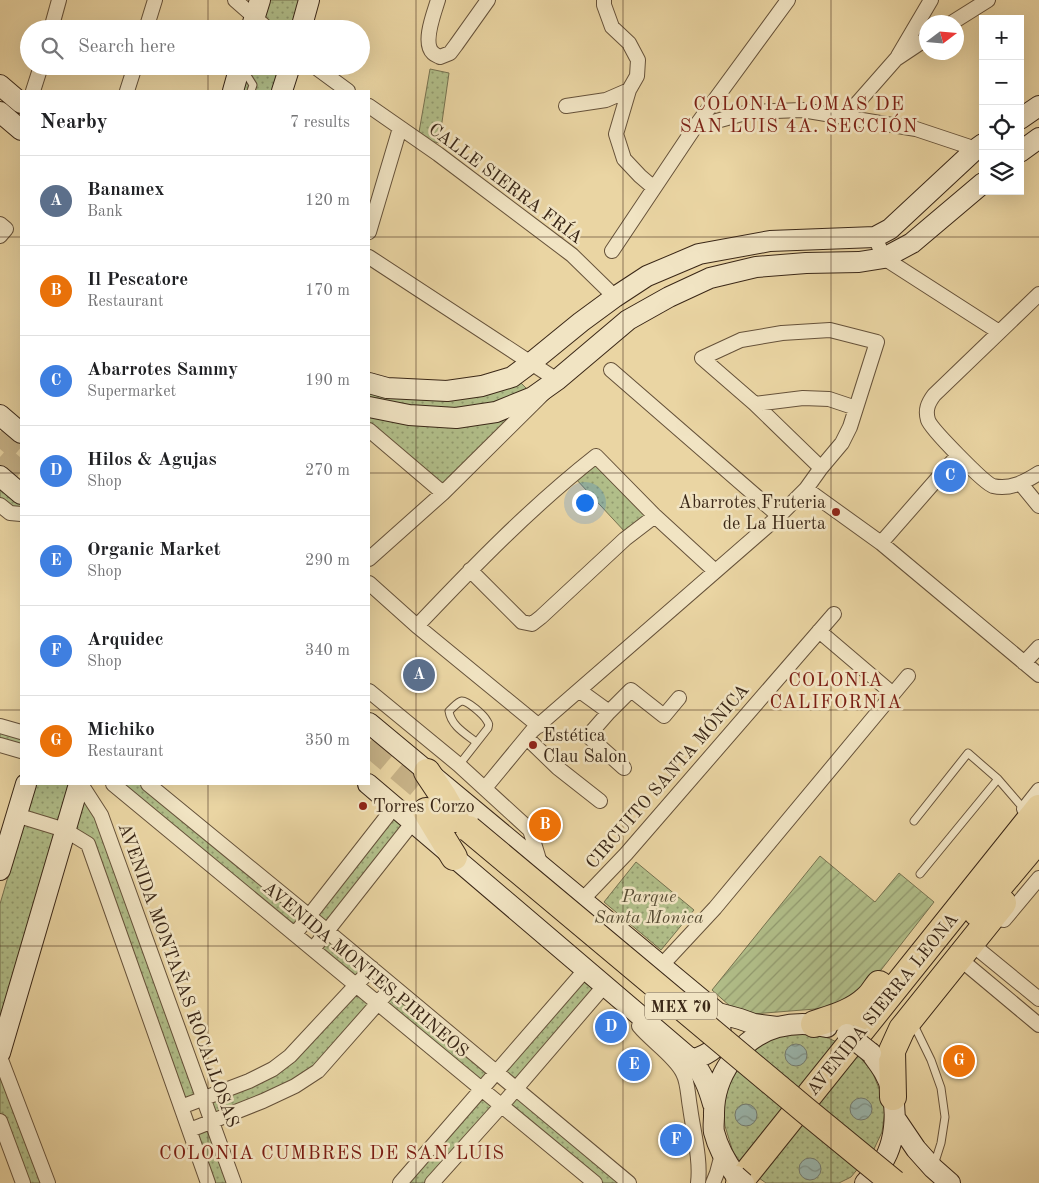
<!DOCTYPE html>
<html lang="en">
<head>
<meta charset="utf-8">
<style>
  body { margin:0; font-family:"Old Standard TT",serif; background:#f6f6f6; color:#202124 }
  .controls { position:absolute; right:15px; top:15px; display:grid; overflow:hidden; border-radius:0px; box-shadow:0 5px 20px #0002 }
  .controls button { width:45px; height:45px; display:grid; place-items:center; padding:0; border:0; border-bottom:1px solid #e0e0e0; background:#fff; color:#202124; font:25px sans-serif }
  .compass { position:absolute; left:919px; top:15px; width:45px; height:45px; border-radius:50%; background:#fff; box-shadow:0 5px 20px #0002; rotate:74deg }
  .you { position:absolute; left:584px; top:502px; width:18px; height:18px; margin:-12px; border:4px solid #fff; border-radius:50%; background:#1a73e8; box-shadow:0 0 0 8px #1a73e833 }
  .badge { display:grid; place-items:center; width:32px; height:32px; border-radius:50%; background:#8f2418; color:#fff; font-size:16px; font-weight:700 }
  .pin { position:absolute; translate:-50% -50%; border:2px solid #fff; box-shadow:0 1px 5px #0006 }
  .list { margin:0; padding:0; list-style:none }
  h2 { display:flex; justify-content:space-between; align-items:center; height:65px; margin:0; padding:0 20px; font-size:21px }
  h2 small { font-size:16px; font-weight:400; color:#757577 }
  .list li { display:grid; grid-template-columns:32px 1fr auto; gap:15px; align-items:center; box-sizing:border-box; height:90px; padding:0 20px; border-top:1px solid #e0e0e0 }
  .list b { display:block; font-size:19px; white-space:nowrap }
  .list p { margin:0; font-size:16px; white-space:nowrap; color:#757577 }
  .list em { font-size:16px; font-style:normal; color:#757577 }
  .icon { flex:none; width:28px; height:28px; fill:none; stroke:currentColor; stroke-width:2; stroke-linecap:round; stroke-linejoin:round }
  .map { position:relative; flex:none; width:1039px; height:1183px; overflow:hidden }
  .search { position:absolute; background:#fff; box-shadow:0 5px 20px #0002; left:20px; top:20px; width:350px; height:55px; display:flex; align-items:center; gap:12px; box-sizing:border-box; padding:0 18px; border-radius:28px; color:#757577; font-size:19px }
  .panel { position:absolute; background:#fff; box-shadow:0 5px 20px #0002; left:20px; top:90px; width:350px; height:695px; border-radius:0px }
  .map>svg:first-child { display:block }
  .park { fill:url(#park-dots); stroke:#767250; fill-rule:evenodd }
  .garden { fill:url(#garden-furrows); stroke:#767250 }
  .water { fill:url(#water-waves); stroke:#747d72 }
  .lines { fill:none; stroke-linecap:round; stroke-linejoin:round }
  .highway-tunnel { stroke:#c7b287; stroke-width:26; stroke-dasharray:26 13; stroke-linecap:butt }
  .lane-casing { stroke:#66523a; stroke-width:9 }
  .street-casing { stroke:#66523a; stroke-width:16 }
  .secondary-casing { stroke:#3a2717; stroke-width:22 }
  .highway-casing { stroke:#3a2717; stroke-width:28 }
  .lane { stroke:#f1e4c3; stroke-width:7 }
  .street { stroke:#f1e4c3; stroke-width:14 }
  .secondary { stroke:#f1e4c3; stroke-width:20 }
  .highway { stroke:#ead5a3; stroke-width:26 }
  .secondary-bridge-casing { stroke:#3a2717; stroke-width:22; stroke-linecap:butt }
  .highway-bridge-casing { stroke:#3a2717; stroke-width:28; stroke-linecap:butt }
  .secondary-bridge { stroke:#f1e4c3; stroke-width:20 }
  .highway-bridge { stroke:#ead5a3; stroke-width:26 }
  .grid { fill:none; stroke:#3a2717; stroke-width:1; stroke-opacity:0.55 }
  .poi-dot { fill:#8f2418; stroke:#f1e4c3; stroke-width:2 }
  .labels { text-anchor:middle; stroke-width:5; stroke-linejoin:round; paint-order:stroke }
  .shield { fill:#f1e4c3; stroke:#71604b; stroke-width:1 }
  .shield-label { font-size:16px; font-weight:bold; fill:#3a2717 }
  .street-label { font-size:18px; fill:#3a2717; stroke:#f1e4c3 }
  .poi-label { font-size:18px; fill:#3a2717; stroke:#f1e4c3; text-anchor:start }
  .park-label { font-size:18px; font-style:italic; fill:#584d34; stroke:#f1e4c3 }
  .neighbourhood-label { font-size:19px; letter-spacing:1px; fill:#7a1f14; stroke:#f1e4c3 }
</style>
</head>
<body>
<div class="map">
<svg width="1039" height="1183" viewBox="0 0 1039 1183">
  <defs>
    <pattern id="park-dots" width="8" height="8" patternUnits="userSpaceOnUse" patternTransform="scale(1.25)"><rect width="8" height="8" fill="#b1be89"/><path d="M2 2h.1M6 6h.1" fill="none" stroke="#919a6f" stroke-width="1.8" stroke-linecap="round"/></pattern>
    <pattern id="garden-furrows" width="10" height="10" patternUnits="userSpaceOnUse" patternTransform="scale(1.25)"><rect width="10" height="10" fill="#b1be89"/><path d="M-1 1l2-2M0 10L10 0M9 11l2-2" fill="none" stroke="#919a6f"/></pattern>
    <pattern id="water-waves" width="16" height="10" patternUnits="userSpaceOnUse" patternTransform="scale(1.25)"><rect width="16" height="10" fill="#9ab7af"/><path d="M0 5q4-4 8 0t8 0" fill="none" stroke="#7f958d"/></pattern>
  </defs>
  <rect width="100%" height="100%" fill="#ead5a3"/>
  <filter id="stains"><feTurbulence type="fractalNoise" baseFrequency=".004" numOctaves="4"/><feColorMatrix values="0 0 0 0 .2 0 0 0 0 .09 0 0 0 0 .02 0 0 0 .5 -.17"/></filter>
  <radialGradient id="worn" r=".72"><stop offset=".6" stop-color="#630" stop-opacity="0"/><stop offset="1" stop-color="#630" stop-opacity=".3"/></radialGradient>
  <path class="park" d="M268 0H303L295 29H259Z
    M248 66H284L276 91H241Z
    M430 69 449 73 439 143 418 138Z
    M518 380 536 398 442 489 369 425V387Z
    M597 461 647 514 626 533 575 478Z
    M0 487 21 505V509L12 508 0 497Z
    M0 726 21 732V751L0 745Z
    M35 784H75L0 1039V904Z
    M79 784 101 815 204 1098 273 1069 356 985 313 949 327 931 309 916 295 934 113 784H148L309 916 395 806 413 822 327 931 372 968 357 985 378 1003 393 986 497 1072 586 969 605 985 516 1089 628 1183H595L502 1106 432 1183H400L482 1089 378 1003 318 1071 213 1121 234 1183H208L190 1130 212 1121 204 1099 181 1107 88 844 65 830ZM497 1073 516 1089 501 1105 483 1089Z
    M636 862 694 910 661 950 604 902Z
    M792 1033H809L826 1037 843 1045 854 1051 872 1071 882 1096 885 1111 882 1132 874 1149 851 1177 839 1183H766L745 1168 733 1152 725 1126 723 1105 730 1083 742 1062 754 1050 769 1040Z
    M0 1057 48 1183H23L0 1121Z"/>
  <path class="garden" d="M820 856 875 902 899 873 934 902 853 1006 740 1015 712 990Z"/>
  <path class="water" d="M785 1055a11 11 0 1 1 22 0a11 11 0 1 1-22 0Z
    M850 1109a11 11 0 1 1 22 0a11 11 0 1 1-22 0Z
    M735 1115a11 11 0 1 1 22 0a11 11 0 1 1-22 0Z
    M799 1169a11 11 0 1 1 22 0a11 11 0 1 1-22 0Z"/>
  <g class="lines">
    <path class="highway-tunnel" d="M0 432 21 450
      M0 457 21 475
      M369 743 435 799"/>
    <defs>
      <path id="lane" d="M243 69 253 85 251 91
        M459 765 488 728C489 724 489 724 487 721 484 715 468 701 462 701 457 702 453 708 449 711 451 726 466 734 476 742
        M914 821 968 753 998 779 1024 809
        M920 874 998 779
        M913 1023 931 1060 941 1088 945 1117 941 1143 934 1165"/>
      <path id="street" d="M235 0 268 29
        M438 0C434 13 422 43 433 53 435 55 438 56 440 57L450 53 456 45 488 0
        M604 0V5L612 27 629 43 638 60 637 76 629 90 616 134 624 159 640 176 654 188
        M953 22 988 0
        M51 29 59 0
        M146 29 155 0
        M898 56 931 0
        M314 66 348 91
        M33 91 41 66
        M127 91 135 66
        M369 106 438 154 572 255 615 297
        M566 106 606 100 629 90
        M845 117 896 59 926 39
        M695 127 749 112 802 110 916 129 976 149 982 153
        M0 224 6 229 0 236
        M369 232 400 128
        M875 237 884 258 999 332
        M612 251 695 127 788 0
        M369 257 557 380 443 493 369 559
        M1039 294 934 395C928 403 925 410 928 420 931 429 984 483 993 486 1010 490 1025 482 1039 473
        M611 370 779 516
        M755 404 803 398 829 399 856 408
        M369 430 443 493
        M1021 484 1039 506
        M806 489 881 543 1039 675
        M0 505 10 513 21 514
        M881 543 958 455
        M470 570 522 622 532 624 541 617 625 539 655 516
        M369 583 417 626 539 726
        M417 626C473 567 531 507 596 456L655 516 715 571
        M819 631 893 694
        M1024 663 1039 647
        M369 691 459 765 530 830 541 866
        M580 691 609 712
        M0 726 21 732
        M527 738 558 768 600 801
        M0 745 21 751
        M624 768 588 736 609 712 631 690 664 716 679 698
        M81 784 101 815 234 1183
        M113 784 595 1183
        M148 784 309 916 629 1183
        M485 788 532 731 779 516 806 489 821 468 842 443 850 427 877 342 830 330 782 333 741 340 702 358 755 404 821 468
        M1024 809 1039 790
        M16 815 65 830 88 844 208 1183
        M582 900 626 854 834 614
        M1004 920 1039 878
        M295 934 395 806
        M313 949 413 822
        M979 950 1039 999
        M966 964 1039 1025
        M661 966 715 908 908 676
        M639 1026C651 1041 675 1056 683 1073 688 1082 688 1097 690 1107 693 1131 701 1159 698 1183
        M0 1057 48 1183
        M181 1107 249 1081 273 1069 290 1056 372 968
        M0 1121 23 1183
        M190 1130 263 1101 295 1086 318 1071 393 986
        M400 1183 586 969
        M432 1183 502 1105 605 985
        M713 1183 717 1173 722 1154"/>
      <path id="secondary" d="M251 29 260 0
        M301 29 309 0
        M0 85 21 103
        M233 91 240 66
        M282 91 290 66
        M0 112 21 130
        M1020 119 1039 106
        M1020 152 1039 138
        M369 383 387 388 447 391 482 386 512 377 532 362 581 322 615 297 647 276 699 254 770 241 875 237 890 229 976 149 983 144
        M369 407 409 415 456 418 496 412 533 397 557 380 628 320 669 297 710 278 756 267 806 263 859 262 884 258 912 243 983 183
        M0 415 21 433
        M0 476 21 494
        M369 723 718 1013 740 1019 754 1024 777 1027
        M368 784 692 1060C703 1075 708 1086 713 1104
        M0 870 26 784
        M0 1053 79 784
        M692 1060C709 1054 724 1047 720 1026
        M895 1118 916 1149 933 1168 950 1183
        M736 1176C726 1162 718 1148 714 1132 713 1127 714 1121 714 1116 713 1077 739 1038 778 1027 794 1023 811 1023 827 1027
        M865 1183C869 1178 874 1174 878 1169 898 1144 900 1099 884 1072 880 1065 875 1059 871 1053"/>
      <path id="highway" d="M427 772 443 796 456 819
        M426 811 454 857
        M977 913 1039 839
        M814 1024C832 1018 852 1013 867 999 872 995 875 989 879 984
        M893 1097 892 1051 902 1029 1003 903
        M739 1183 1039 808"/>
    </defs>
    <use href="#lane" class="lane-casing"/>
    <use href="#street" class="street-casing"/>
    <use href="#secondary" class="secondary-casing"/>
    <use href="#highway" class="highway-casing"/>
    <use href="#lane" class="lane"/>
    <use href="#street" class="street"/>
    <use href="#secondary" class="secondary"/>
    <use href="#highway" class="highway"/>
    <defs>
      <path id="secondary-bridge" d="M847 1034 871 1053
        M736 1176 744 1183"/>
      <path id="highway-bridge" d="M469 829 805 1110 894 1183"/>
    </defs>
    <use href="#secondary-bridge" class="secondary-bridge-casing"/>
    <use href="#highway-bridge" class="highway-bridge-casing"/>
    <use href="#secondary-bridge" class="secondary-bridge"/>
    <use href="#highway-bridge" class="highway-bridge"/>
  </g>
  <path class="grid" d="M208 0V29M416 0V1183M623 0V1183M831 0V1183M208 66V91M0 237H21M369 237H1039M0 473H21M369 473H1039M0 710H21M369 710H1039M208 784V1183M0 946H1039"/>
  <g class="poi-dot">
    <circle cx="836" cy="512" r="5"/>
    <circle cx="533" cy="745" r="5"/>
    <circle cx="363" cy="806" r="5"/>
  </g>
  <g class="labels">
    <rect class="shield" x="645" y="992.5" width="72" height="27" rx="4"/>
    <g class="shield-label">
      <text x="681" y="1012">MEX 70</text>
    </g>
    <g class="street-label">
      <text transform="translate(506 183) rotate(37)" y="6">CALLE SIERRA FRÍA</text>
      <text transform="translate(667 776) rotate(-49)" y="6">CIRCUITO SANTA MÓNICA</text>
      <text transform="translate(366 969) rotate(40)" y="6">AVENIDA MONTES PIRINEOS</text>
      <text transform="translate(179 975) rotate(70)" y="6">AVENIDA MONTAÑAS ROCALLOSAS</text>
      <text transform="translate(882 1004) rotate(-51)" y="6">AVENIDA SIERRA LEONA</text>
    </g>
    <g class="poi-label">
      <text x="826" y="508" text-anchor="end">Abarrotes Fruteria<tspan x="826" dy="21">de La Huerta</tspan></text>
      <text x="543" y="741">Estética<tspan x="543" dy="21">Clau Salon</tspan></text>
      <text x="373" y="812">Torres Corzo</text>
    </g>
    <g class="park-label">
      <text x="649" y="902">Parque<tspan x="649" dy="21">Santa Monica</tspan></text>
    </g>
    <g class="neighbourhood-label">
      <text x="799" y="110">COLONIA LOMAS DE<tspan x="799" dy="22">SAN LUIS 4A. SECCIÓN</tspan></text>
      <text x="836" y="686">COLONIA<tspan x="836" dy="22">CALIFORNIA</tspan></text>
      <text x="332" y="1159">COLONIA CUMBRES DE SAN LUIS</text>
    </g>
  </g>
  <rect width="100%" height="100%" filter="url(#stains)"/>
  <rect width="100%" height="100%" fill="url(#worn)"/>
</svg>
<div class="controls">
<button>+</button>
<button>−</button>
<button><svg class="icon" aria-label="locate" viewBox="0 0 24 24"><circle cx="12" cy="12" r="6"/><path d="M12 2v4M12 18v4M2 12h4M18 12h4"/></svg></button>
<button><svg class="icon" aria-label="layers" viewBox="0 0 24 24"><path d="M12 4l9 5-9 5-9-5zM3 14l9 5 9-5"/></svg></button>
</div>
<svg class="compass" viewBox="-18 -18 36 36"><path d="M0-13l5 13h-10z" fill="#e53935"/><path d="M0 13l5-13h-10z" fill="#757577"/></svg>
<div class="you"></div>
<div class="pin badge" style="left:419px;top:675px;background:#5c6f8a">A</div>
<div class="pin badge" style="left:545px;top:825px;background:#e8710a">B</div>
<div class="pin badge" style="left:950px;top:476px;background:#3f7fe0">C</div>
<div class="pin badge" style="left:611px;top:1027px;background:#3f7fe0">D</div>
<div class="pin badge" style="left:634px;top:1065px;background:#3f7fe0">E</div>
<div class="pin badge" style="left:676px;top:1140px;background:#3f7fe0">F</div>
<div class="pin badge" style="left:959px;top:1061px;background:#e8710a">G</div>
<div class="search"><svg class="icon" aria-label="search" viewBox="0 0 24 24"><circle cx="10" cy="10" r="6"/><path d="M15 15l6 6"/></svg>Search here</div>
<section class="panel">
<h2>Nearby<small>7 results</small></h2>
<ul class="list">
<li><span class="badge" style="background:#5c6f8a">A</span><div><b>Banamex</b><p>Bank</p></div><em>120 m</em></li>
<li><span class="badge" style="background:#e8710a">B</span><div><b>Il Pescatore</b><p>Restaurant</p></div><em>170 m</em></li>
<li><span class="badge" style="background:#3f7fe0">C</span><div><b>Abarrotes Sammy</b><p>Supermarket</p></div><em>190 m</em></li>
<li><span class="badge" style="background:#3f7fe0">D</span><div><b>Hilos &amp; Agujas</b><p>Shop</p></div><em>270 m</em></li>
<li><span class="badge" style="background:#3f7fe0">E</span><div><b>Organic Market</b><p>Shop</p></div><em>290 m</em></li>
<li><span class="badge" style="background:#3f7fe0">F</span><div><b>Arquidec</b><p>Shop</p></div><em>340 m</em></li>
<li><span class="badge" style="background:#e8710a">G</span><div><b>Michiko</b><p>Restaurant</p></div><em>350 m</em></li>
</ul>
</section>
</div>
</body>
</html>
